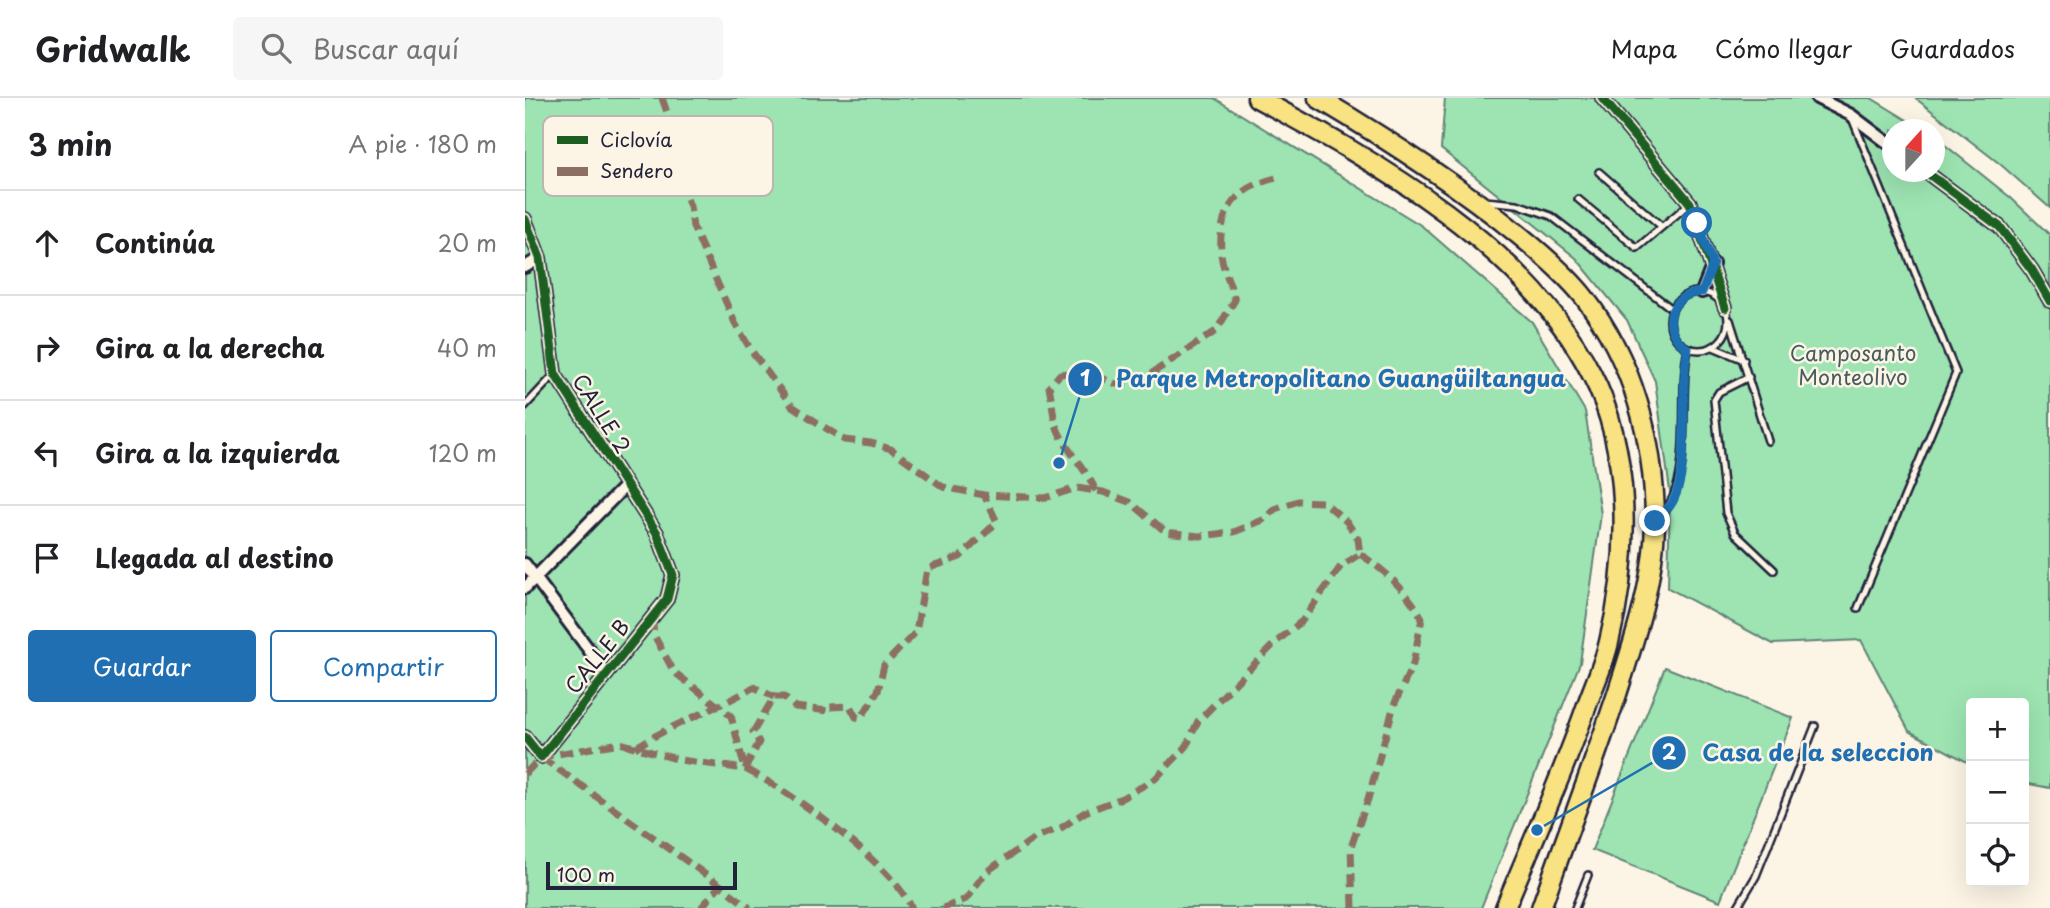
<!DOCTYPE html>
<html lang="es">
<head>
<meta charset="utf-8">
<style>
  body { margin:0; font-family:"Playpen Sans",sans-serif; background:#f6f6f6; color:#202124 }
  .controls { position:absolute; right:21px; bottom:21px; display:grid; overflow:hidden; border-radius:7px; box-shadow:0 7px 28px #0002 }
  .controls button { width:63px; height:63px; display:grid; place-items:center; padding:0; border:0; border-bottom:2px solid #e0e0e0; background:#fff; color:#202124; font:35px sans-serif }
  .compass { position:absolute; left:1357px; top:21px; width:63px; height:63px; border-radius:50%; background:#fff; box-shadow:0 7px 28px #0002; rotate:21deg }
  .scale { position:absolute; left:21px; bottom:18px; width:191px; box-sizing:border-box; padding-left:7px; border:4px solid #22223b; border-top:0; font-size:19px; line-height:24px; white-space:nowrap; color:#22223b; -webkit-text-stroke:5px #fcf5e5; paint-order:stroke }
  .stop { position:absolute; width:21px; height:21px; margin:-16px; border:5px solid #1f6fb2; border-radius:50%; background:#fff }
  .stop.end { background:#1f6fb2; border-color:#fff; box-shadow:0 2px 7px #0008 }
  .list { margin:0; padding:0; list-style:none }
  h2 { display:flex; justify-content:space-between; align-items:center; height:91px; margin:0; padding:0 28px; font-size:30px }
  h2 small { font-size:23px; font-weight:400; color:#757577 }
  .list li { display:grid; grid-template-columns:46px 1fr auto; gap:21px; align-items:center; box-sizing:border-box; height:105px; padding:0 28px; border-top:2px solid #e0e0e0 }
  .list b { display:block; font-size:26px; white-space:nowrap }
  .list em { font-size:23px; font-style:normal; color:#757577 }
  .actions { display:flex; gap:14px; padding:21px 28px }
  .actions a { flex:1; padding:16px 0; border:2px solid #1f6fb2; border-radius:7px; text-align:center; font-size:24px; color:#1f6fb2 }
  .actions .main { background:#1f6fb2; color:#fff }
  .icon { flex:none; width:38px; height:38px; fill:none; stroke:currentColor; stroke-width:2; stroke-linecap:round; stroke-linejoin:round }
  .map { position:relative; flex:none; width:1525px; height:810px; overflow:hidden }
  header { display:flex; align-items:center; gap:42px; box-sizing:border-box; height:98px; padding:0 35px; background:#fff; border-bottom:2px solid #e0e0e0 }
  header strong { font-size:33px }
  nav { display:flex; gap:38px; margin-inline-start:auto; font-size:24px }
  .search { width:490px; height:63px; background:#f6f6f6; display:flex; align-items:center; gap:18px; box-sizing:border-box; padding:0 24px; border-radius:7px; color:#757577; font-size:26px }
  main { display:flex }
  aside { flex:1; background:#fff }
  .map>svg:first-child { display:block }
  .green { fill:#9de4b2; stroke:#608376; stroke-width:2 }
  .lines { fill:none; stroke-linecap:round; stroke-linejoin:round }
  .service-casing { stroke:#22223b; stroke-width:10 }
  .minor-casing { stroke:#22223b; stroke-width:16 }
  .trunk-casing { stroke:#22223b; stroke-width:23 }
  .service { stroke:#fcf5e5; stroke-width:5 }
  .minor { stroke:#fcf5e5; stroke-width:10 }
  .trunk { stroke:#f8e281; stroke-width:18 }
  .quiet { stroke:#8d6e63; stroke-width:7; stroke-dasharray:14 7; stroke-linecap:butt }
  .cycleway-casing { stroke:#fcf5e5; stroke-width:13 }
  .cycleway { stroke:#1b5e20; stroke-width:9 }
  .route { stroke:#1f6fb2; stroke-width:9 }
  .labels { text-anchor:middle; stroke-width:5; stroke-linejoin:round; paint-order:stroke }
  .park-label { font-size:21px; fill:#475c5f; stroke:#fcf5e5 }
  .street-label { font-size:21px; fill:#22223b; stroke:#fcf5e5 }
  .key { fill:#fcf5e5; stroke:#bbb6b2; stroke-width:2 }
  .key-label { font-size:19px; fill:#22223b }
  .leader { fill:none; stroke:#1f6fb2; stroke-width:2.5 }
  .callout-dot { fill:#1f6fb2; stroke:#fcf5e5; stroke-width:2.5 }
  .mark-label { font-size:21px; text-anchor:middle; font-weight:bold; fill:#fff }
  .callout-label { font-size:23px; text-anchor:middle; font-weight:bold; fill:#1f6fb2; stroke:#fcf5e5; stroke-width:5; stroke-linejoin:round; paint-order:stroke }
</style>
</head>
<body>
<header>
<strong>Gridwalk</strong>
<div class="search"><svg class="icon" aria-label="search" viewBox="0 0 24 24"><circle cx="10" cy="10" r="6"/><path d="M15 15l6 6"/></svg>Buscar aquí</div>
<nav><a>Mapa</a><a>Cómo llegar</a><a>Guardados</a></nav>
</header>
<main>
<aside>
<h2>3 min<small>A pie · 180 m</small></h2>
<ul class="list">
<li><svg class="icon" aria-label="ahead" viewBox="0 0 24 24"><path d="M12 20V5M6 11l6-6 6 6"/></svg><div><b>Continúa</b></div><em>20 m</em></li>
<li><svg class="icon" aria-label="right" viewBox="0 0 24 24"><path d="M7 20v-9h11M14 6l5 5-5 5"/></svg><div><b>Gira a la derecha</b></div><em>40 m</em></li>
<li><svg class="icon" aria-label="left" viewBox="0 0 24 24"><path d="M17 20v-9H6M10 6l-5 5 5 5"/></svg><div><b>Gira a la izquierda</b></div><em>120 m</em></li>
<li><svg class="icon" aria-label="arrive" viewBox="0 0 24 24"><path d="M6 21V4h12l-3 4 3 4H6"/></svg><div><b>Llegada al destino</b></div></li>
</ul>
<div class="actions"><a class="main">Guardar</a><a>Compartir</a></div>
</aside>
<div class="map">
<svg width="1525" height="810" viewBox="0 0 1525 810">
  <rect width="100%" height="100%" fill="#fcf5e5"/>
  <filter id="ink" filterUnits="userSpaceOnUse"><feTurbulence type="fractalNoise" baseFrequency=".0143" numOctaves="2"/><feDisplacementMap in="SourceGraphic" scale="14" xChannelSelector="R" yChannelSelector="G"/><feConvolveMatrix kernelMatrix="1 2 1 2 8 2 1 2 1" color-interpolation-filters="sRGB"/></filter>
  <g filter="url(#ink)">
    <path class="green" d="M0 0H689L897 128 1007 224 1060 313 1076 416 1055 565 956 810H0Z
      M920 0H1346L1397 31 1367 32V74H1409L1410 39 1486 100 1525 137V690L1499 685V605H1446V666L1384 633 1336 542 1248 546 1143 490 1145 393 1130 283 1102 222 1051 160 916 51Z
      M1390 0H1525V110L1475 66Z
      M1140 569 1268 620 1195 803 1067 752Z"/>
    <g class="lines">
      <defs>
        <path id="service" d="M1327 20 1431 275 1333 510
          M1074 74 1136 128
          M1053 101 1112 150 1165 105
          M960 103 992 106 1026 118 1147 211
          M1145 223a29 29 0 1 1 58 0a29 29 0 1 1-58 0Z
          M1205 222 1243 343
          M1188 249 1219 262
          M1224 279 1194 294 1189 302 1201 415 1210 435 1249 472
          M0 308 30 276
          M1135 418C1171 385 1152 299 1163 251
          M1050 810 1063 777
          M1212 810 1231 778 1290 628"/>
        <path id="minor" d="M1077 0 1165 105 1200 210
          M1292 0 1326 17 1367 48
          M1401 74 1475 129 1507 172 1525 203
          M0 121 15 160 30 276 132 435 148 477 142 501 16 659 0 639
          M0 169 15 160
          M1177 194 1188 166
          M0 466 82 576
          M0 490 100 388"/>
        <path id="trunk" d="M732 0C854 65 1001 148 1066 275 1107 353 1105 460 1084 544 1079 565 1070 585 1063 604 1039 674 1008 742 980 810
          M793 0C862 41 932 86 994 137 1016 155 1041 176 1059 199 1108 262 1129 341 1130 421 1130 480 1110 540 1092 596 1068 668 1041 739 1016 810"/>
      </defs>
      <use href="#service" class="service-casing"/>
      <use href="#minor" class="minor-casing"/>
      <use href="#trunk" class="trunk-casing"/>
      <use href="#service" class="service"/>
      <use href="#minor" class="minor"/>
      <use href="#trunk" class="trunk"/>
      <path class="quiet" d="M137 0 153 46 154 80 165 108 168 129 210 225 226 252 267 308 319 342 346 345 366 351 418 389 459 397 520 400 552 390 578 394 605 404 641 434 675 438 709 434 738 422 750 411 773 403 799 404 822 424 833 441 835 456 816 468 777 523 750 545 673 623 661 649 630 681 597 700 560 714 536 730 511 739 461 774 441 801 418 810
        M571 393C561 370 539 351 531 327 528 319 527 300 524 289L535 276 560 273 591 286 609 287 691 233 710 202C706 187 697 170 696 155 693 109 713 88 756 79
        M127 519 129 537 149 574 206 618 220 671C267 694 365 765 387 810
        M110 650C148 625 190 612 229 589L249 599
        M16 659 195 787
        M0 676 16 659 95 645 155 662 220 671 234 644 228 634 249 599H259L270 609 303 613 304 609 325 608 331 619 336 620 353 593 359 567 391 534 402 471 435 459 472 424 459 397
        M176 810 195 787 225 810
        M828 810 826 749 843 701 869 607 888 566 897 520C882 493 861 473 835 456"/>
      <defs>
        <path id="cycleway" d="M1077 0 1165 105 1200 210
          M1401 74 1475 129 1507 172 1525 203
          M0 121 15 160 30 276 132 435 148 477 142 501 16 659 0 639"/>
      </defs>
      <use href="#cycleway" class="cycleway-casing"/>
      <use href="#cycleway" class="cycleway"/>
    </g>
  </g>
  <g class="lines" filter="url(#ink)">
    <path class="route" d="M1130 423C1136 417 1144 411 1148 403 1167 366 1153 295 1163 251 1134 233 1143 195 1177 194L1188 166 1172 125"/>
  </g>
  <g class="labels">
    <g class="park-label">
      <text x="1328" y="263">Camposanto<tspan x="1328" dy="24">Monteolivo</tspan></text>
    </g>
    <g class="street-label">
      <text transform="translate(76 316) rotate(58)" y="7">CALLE 2</text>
      <text transform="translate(73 559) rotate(-51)" y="7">CALLE B</text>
    </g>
  </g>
  <rect x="18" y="18" width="230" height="80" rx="10" class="key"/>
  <rect x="32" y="38" width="31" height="8" fill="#1b5e20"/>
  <rect x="32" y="69" width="31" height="9" fill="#8d6e63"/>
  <g class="key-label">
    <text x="75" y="49">Ciclovía</text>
    <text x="75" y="80">Sendero</text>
  </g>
  <path class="leader" d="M534 365L560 281M1012 732L1144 655"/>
  <g class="callout-dot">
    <circle cx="534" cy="365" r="7"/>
    <circle cx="1012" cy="732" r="7"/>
    <circle cx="560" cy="281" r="18"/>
    <circle cx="1144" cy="655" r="18"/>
  </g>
  <g class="mark-label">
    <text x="560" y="288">1</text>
    <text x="1144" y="662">2</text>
  </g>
  <g class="callout-label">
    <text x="816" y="289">Parque Metropolitano Guangüiltangua</text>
    <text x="1293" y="663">Casa de la seleccion</text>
  </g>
</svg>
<div class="controls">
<button>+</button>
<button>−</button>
<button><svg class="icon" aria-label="locate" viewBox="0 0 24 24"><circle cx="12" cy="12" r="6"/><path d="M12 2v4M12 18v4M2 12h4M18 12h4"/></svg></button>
</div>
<svg class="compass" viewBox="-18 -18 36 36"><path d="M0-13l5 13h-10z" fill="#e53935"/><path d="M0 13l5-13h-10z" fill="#757577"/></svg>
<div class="scale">100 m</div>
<div class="stop" style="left:1172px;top:125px"></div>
<div class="stop end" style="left:1130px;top:423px"></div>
</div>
</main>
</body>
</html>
